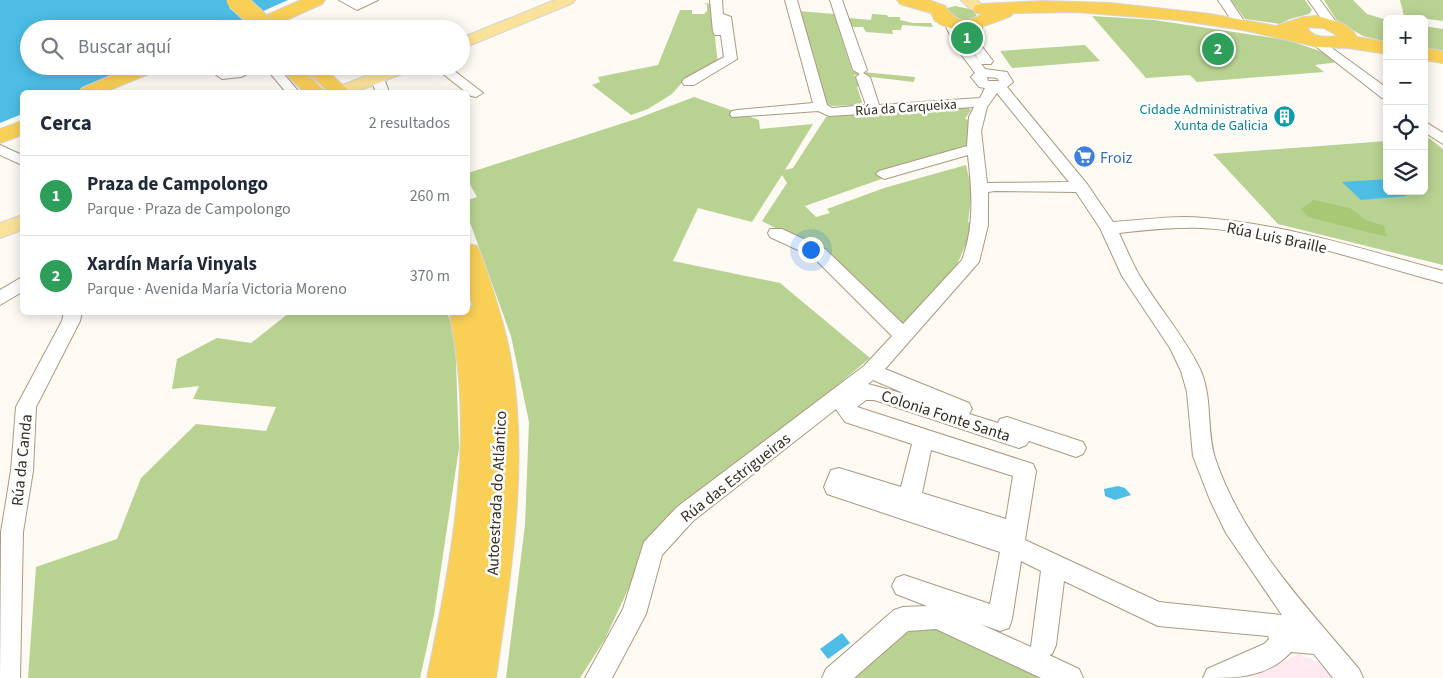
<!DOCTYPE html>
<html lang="es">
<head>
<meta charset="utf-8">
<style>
  body { margin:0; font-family:"Source Sans 3",sans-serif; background:#f6f6f7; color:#1f2937 }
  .controls { position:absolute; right:15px; top:15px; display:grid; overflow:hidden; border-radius:8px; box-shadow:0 2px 12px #0003 }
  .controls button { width:45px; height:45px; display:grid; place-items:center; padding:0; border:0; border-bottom:1px solid #e0e1e3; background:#fff; color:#1f2937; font:25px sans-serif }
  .you { position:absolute; left:810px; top:249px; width:18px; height:18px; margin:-12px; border:4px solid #fff; border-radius:50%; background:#1a73e8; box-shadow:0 0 0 8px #1a73e833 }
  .badge { display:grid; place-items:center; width:32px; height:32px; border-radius:50%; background:#9f56c9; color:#fff; font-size:16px; font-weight:700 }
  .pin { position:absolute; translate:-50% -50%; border:2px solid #fff; box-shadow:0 1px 5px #0006 }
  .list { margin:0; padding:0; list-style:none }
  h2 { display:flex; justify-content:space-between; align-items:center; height:65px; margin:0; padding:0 20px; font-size:21px }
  h2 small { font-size:16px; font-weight:400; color:#747a83 }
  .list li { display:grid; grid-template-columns:32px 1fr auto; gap:15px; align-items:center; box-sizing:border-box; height:80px; padding:0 20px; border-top:1px solid #e0e1e3 }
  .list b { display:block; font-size:19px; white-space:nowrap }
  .list p { margin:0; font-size:16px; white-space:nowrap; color:#747a83 }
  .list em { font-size:16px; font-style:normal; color:#747a83 }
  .icon { flex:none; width:28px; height:28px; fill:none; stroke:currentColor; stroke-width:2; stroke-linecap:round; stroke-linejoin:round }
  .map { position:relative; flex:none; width:1443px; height:678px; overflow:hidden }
  .search { position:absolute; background:#fff; box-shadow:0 2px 12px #0003; left:20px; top:20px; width:450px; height:55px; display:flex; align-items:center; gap:12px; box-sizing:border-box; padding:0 18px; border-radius:28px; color:#747a83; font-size:19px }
  .panel { position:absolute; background:#fff; box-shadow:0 2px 12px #0003; left:20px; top:90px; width:450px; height:225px; border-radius:8px }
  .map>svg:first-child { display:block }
  .education { fill:#fee9f1 }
  .green { fill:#b8d291 }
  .forest { fill:#a8c875 }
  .water { fill:#4dbde5 }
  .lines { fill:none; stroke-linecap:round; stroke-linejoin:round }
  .minor-casing { stroke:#ac997f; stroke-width:2 }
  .major-casing { stroke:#d6d5d3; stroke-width:2 }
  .highway-casing { stroke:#d6d5d3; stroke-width:2 }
  .minor { fill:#fff; fill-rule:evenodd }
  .major { fill:#fbe29a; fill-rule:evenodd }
  .highway { fill:#f9cf56; fill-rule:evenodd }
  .highway-bridge-casing { stroke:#d6d5d3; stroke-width:21; stroke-linecap:butt }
  .highway-bridge { stroke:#f9cf56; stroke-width:19 }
  .labels { text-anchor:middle; stroke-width:5; stroke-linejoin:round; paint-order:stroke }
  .far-street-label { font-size:14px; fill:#342d22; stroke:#fff }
  .far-culture-label { font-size:14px; fill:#0d838f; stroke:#fff; text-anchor:end }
  .shop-label { font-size:16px; fill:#366cbe; stroke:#fff; text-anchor:start }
  .street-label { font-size:16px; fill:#342d22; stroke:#fff }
</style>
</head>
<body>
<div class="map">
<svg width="1443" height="678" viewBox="0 0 1443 678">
  <rect width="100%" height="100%" fill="#fdf9f3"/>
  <path class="education" d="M1299 654 1323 664 1335 678H1251Z"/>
  <path class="green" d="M1231 0H1305L1312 10 1309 14 1290 19 1280 24 1245 19Z
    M1324 0H1353L1367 14 1387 20V42L1363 36 1337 21Z
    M1400 0H1443V21L1404 16Z
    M704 3 711 4 718 64 692 78H686L672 94 648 109 631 115 592 85 600 82 598 77 658 65 680 10H692V14H704L707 11V5Z
    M955 6 974 10 977 17 971 21 955 20 947 8Z
    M798 11 834 14 852 71 915 77 914 82 854 75 860 86 857 87 862 102 860 105 831 106 825 103Z
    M872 14 887 15 888 17H900V20L913 23H931L933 27 902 25 901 30H892L893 34 866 32 863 27H851L849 18 871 20Z
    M1092 16 1154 20 1287 40 1323 52 1338 62 1315 65 1324 72 1197 82 1190 75 1146 78Z
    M1424 26 1443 29V51L1424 48Z
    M1085 45 1100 61 1012 68 1000 51Z
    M694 97 759 120 760 129 813 124 785 170 793 168 826 117 967 107 971 110 965 119 971 120 969 148 805 206 816 217 830 213 827 209 884 188 966 165 972 192 968 222 980 225 975 248 965 246 956 267 902 327 827 255 762 221 787 183 782 175 752 222 698 208 673 261 780 283 870 358 651 540 605 639 580 678H506L525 525 529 422 511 336 468 217V200L477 197 468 181V173L636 119Z
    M1424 138H1429L1443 149V265L1278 224 1213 154 1387 141V191H1424Z
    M289 313H447L455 334 459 448 434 615 420 678H28L36 567 117 539 141 478 196 424 266 431 276 407 193 399 199 386 172 389 177 359 217 338 251 343Z
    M937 617 1070 678H835L903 619Z"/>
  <path class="forest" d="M1313 200 1350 208 1366 220 1384 226 1387 237 1308 217 1301 209Z"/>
  <path class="water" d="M0 0H288L223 29H29V66H136L75 92H22V114L0 123Z
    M1387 179V191H1401L1407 196 1361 200 1342 182Z
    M1118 486 1125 488 1131 495 1115 500 1105 496 1104 489Z
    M842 633 850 643 828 659 820 649Z"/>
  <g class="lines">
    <defs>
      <path id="minor" d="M339 0H378L357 10Z
        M710 0H722L723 14 731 17 737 59 694 85H684L682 82 684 79 724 57 721 35H715L713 32Z
        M785 0H797L827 105 832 108 866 105 856 77 860 74 853 70 830 0H842L867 70 863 73 870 77 879 105 980 98 985 88 979 87 971 77 975 73 955 46 944 22 946 19H954L967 45 985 69 1007 72 1013 82 1007 87 1087 184 1113 222C1143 220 1174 215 1204 218 1286 224 1364 250 1443 271V283C1364 262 1284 233 1202 228 1174 227 1146 230 1119 233 1125 246 1131 260 1138 273 1157 306 1183 334 1200 369 1213 397 1206 429 1215 458 1242 539 1305 605 1359 669L1363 678H1333L1314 654 1291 652C1267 678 1237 678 1203 678L1207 669 1264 644 1269 639 1268 636 1158 626 1064 581 1056 645 1052 654 1049 655 1079 669 1083 678H1041L936 629 908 631 854 678H822L826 669 894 610 903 607 927 606 896 594 892 586 896 578 904 575 990 604 1000 552 827 494 824 487 831 470 839 468 901 487 912 444 845 422 836 409 693 521 662 555 646 614 612 678H585L623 609 644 542 677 507 864 366 892 336 813 257 770 237 768 233 770 229H782L825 249 903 324 962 260C975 224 972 192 968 155L884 179 876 174 879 171 967 146 969 117 974 107 829 116 818 111 732 117 730 114 732 111 737 110 813 103ZM987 77 997 78 999 81H988ZM997 93 1069 182 987 183 981 131 987 107ZM995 191 1076 192 1100 228 1122 276 1170 348 1181 371 1187 392 1193 456 1210 500 1226 533 1282 615 1159 602 1025 540 1036 471 1033 464 857 407 866 400H874L1019 448 1026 445 1029 441 1076 457 1083 454 1086 448 1083 442 1007 417 1000 419 998 423 969 414 972 409 969 403 885 369 979 262 988 225V192ZM873 380 908 395 868 384ZM931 450 1013 476 1006 519 922 493ZM1021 561 1041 571 1031 647 980 624 1000 631 1009 628 1012 619Z
        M1218 0H1230L1246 24 1244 27H1236Z
        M1308 0H1320L1339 26 1337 29H1329Z
        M976 21 982 25 980 44 993 61 991 64H981L968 44 970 25Z
        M1318 38 1387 88V99L1382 98 1314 45 1312 42Z
        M204 66H219L225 71 244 66H263L241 77 222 79Z
        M264 66H277L299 92H286Z
        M433 66H448L483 93 476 97 471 96Z
        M377 74 384 78 389 92H376L370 78Z
        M1424 121 1443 133V144L1424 132Z
        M0 145 22 155V165L0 155Z
        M22 277V292L0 305V290Z
        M64 312H82L80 321 36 407 33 471 23 532 20 678H0L1 532 11 471 16 407 62 321Z"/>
      <path id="major" d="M555 0H575L573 3 461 49V38Z
        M961 0H977L982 5 974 10 969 8Z
        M391 66H414L412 70 355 92H332L335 88Z
        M22 215V230L0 238V223Z"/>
      <path id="highway" d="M301 0H325L322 4 266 29H241L244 25Z
        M897 0H929L945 6C957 24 965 22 984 14L976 13 973 9 976 5 982 4 1043 1 1110 3 1210 14 1276 26 1303 17 1317 16 1342 23 1352 30 1357 37 1387 42V54L1348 48 1318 47 1243 30 1177 20 1076 12 1013 13 1011 16C985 26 961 38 935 21L931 13 900 4ZM1307 27 1324 28 1338 36C1327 37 1312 39 1307 27Z
        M1424 48 1443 51V63L1424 60Z
        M134 66H160L158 70 105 92H79L82 88Z
        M278 66H299L325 92H304Z
        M301 66H322L350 92H329Z
        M22 121V135L0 143V129Z
        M468 244 477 246 480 252C492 286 503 319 510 354 530 460 511 573 496 678H427C452 557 476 435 449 312H468V304L473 308 468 289Z"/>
    </defs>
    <use href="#minor" class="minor-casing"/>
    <use href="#major" class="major-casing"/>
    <use href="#highway" class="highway-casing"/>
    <use href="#minor" class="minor"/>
    <use href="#major" class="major"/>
    <use href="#highway" class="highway"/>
    <defs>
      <path id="highway-bridge" d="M236 0 268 29"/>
    </defs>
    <use href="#highway-bridge" class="highway-bridge-casing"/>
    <use href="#highway-bridge" class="highway-bridge"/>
  </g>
  <defs>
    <symbol id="building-disc" viewBox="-11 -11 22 22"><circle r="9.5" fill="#0f9aa8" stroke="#fff"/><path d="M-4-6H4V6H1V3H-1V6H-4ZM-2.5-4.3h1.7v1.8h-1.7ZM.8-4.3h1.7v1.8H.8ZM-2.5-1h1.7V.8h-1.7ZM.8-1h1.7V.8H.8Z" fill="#fff"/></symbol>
    <symbol id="supermarket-disc" viewBox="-11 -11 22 22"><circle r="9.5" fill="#3f7fe0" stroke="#fff"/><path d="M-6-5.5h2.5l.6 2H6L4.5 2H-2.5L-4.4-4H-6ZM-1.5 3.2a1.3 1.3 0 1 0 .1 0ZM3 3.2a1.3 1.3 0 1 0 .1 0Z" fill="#fff"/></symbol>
  </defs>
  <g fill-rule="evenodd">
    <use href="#building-disc" x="1272" y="104" width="25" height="25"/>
    <use href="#supermarket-disc" x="1072" y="144" width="25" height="25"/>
  </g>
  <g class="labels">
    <g class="far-street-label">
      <text transform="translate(906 107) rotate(-4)" y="5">Rúa da Carqueixa</text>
    </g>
    <g class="far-culture-label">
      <text x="1268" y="114">Cidade Administrativa<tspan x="1268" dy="16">Xunta de Galicia</tspan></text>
    </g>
    <g class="shop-label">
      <text x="1100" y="163">Froiz</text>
    </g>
    <g class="street-label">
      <text transform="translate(1277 237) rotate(12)" y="6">Rúa Luis Braille</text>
      <text transform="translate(946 415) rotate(18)" y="6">Colonia Fonte Santa</text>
      <text transform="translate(21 460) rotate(-84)" y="6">Rúa da Canda</text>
      <text transform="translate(735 477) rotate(-38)" y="6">Rúa das Estrigueiras</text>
      <text transform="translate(496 493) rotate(-87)" y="6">Autoestrada do Atlántico</text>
    </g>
  </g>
</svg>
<div class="controls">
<button>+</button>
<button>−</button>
<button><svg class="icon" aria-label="locate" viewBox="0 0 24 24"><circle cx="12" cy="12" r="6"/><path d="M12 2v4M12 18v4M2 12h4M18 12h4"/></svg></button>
<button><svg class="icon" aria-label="layers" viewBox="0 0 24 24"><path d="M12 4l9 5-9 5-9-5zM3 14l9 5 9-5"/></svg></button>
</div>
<div class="you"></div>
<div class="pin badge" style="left:967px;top:38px;background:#2e9e5b">1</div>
<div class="pin badge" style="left:1218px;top:49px;background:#2e9e5b">2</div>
<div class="search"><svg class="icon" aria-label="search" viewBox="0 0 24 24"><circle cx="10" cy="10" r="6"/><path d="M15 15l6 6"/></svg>Buscar aquí</div>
<section class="panel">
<h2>Cerca<small>2 resultados</small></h2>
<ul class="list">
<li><span class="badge" style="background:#2e9e5b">1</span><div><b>Praza de Campolongo</b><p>Parque · Praza de Campolongo</p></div><em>260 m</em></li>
<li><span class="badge" style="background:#2e9e5b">2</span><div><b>Xardín María Vinyals</b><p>Parque · Avenida María Victoria Moreno</p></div><em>370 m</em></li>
</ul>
</section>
</div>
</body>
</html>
